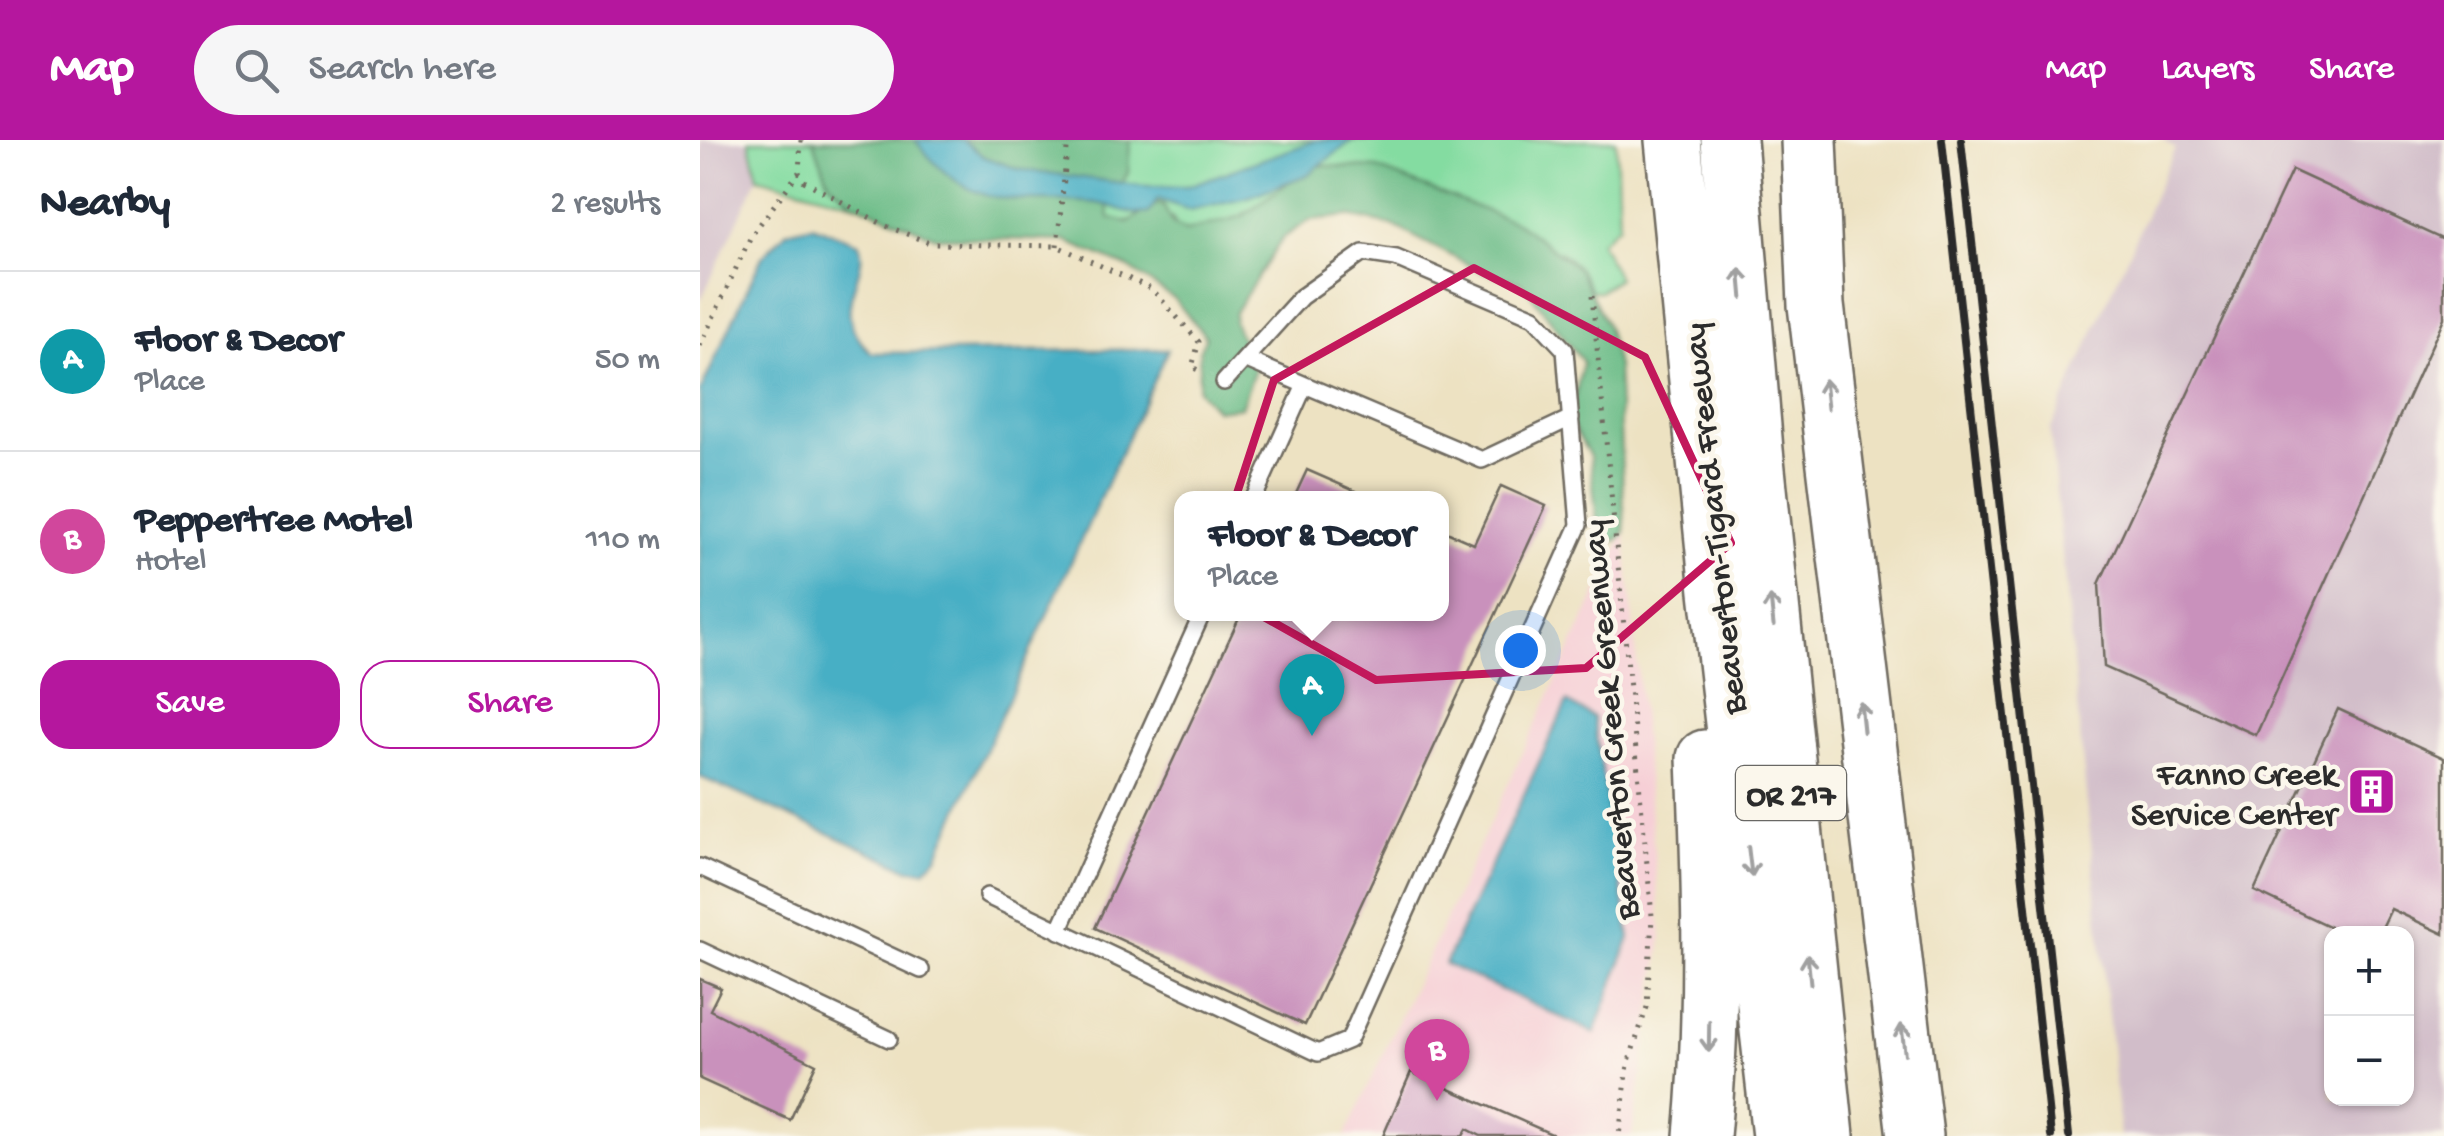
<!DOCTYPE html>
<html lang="en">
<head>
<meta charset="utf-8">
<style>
  body { margin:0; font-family:"Gochi Hand",sans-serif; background:#f6f6f7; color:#1f2937 }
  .controls { position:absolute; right:30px; bottom:30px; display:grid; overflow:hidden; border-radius:20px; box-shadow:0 2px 8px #0004 }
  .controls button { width:90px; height:90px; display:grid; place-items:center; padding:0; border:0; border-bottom:2px solid #e0e1e3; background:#fff; color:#1f2937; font:50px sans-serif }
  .you { position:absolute; left:820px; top:510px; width:35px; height:35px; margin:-25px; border:8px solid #fff; border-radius:50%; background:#1a73e8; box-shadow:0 0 0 15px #1a73e833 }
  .badge { display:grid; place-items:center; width:65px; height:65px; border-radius:50%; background:#b5179e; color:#fff; font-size:32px; font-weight:700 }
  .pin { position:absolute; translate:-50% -82px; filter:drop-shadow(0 2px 5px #0008) }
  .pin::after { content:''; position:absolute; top:52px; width:35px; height:30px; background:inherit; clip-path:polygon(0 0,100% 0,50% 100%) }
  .popup { position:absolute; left:474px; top:351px; width:275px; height:130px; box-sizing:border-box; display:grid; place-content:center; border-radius:20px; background:#fff; filter:drop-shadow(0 2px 8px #0005); font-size:32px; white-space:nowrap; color:#747a83 }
  .popup b { font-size:38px; color:#1f2937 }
  .popup::after { content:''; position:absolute; left:50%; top:100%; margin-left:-20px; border:20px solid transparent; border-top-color:#fff }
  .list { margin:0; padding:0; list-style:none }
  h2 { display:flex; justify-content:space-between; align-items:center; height:130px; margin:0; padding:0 40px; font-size:42px }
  h2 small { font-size:32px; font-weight:400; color:#747a83 }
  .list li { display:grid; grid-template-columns:65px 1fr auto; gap:30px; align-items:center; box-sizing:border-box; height:180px; padding:0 40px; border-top:2px solid #e0e1e3 }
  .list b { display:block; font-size:38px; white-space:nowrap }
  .list p { margin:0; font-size:32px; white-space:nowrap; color:#747a83 }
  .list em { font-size:32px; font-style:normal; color:#747a83 }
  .actions { display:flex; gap:20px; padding:30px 40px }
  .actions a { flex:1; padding:22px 0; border:2px solid #b5179e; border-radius:30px; text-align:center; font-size:35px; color:#b5179e }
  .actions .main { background:#b5179e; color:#fff }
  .icon { flex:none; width:55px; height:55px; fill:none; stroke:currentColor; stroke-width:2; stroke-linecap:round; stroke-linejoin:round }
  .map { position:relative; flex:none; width:1744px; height:996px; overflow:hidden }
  header { display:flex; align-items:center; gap:60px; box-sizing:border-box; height:140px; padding:0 50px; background:#b5179e; color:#fff }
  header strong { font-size:48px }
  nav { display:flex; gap:55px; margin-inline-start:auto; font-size:35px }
  .search { width:700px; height:90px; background:#f6f6f7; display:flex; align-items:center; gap:25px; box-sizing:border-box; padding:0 35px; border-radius:55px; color:#747a83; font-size:38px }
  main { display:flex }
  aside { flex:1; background:#fff }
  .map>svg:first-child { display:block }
  .built { fill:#f6cfd6 }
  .industrial { fill:#d1bdc9; fill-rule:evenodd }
  .green { fill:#84dca1; stroke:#588466; stroke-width:2.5 }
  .forest { fill:#6bbc87; stroke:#4b7459; stroke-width:2.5 }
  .water { fill:#46afc5; stroke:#386d78; stroke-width:2.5 }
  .building { fill:#c991bc }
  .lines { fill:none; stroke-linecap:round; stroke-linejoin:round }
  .lane-casing { stroke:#6f6b60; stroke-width:20 }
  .highway-casing { stroke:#6f6b60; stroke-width:60 }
  .path { stroke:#6f6b60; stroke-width:5; stroke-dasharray:2.5 8; stroke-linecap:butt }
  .lane { stroke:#fff; stroke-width:15 }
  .highway { stroke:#fff; stroke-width:55 }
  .rail { stroke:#2b2b2b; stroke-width:8 }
  .oneway { stroke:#a0a0a0 }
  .marked { fill:none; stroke:#c2185b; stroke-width:8; stroke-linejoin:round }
  .labels { text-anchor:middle; stroke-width:9; stroke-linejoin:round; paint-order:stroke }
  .shield { fill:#fbf7ec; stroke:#696865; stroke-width:2.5 }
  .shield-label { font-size:32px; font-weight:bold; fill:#2b2b2b }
  .street-label { font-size:35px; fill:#2b2b2b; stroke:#fbf7ec }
  .poi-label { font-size:35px; fill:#2b2b2b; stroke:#fbf7ec; text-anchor:end }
</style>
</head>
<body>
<header>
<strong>Map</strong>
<div class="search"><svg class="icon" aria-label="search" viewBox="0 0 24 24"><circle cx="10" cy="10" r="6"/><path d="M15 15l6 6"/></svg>Search here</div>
<nav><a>Map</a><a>Layers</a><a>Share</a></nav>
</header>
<main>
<aside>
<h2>Nearby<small>2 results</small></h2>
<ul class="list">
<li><span class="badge" style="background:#0f9aa8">A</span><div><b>Floor &amp; Decor</b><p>Place</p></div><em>50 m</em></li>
<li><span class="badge" style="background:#d1479c">B</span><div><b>Peppertree Motel</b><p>Hotel</p></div><em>110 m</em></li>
</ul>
<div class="actions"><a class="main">Save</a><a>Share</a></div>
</aside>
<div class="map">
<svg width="1744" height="996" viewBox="0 0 1744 996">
  <rect width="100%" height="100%" fill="#fbf7ec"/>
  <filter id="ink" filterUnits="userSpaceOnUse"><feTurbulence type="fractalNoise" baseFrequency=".01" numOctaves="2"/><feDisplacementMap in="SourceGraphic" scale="20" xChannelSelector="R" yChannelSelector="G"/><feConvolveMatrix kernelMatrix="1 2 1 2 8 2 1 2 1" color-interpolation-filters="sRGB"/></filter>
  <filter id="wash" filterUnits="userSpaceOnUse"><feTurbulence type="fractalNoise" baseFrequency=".0048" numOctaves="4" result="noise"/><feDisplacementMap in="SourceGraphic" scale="40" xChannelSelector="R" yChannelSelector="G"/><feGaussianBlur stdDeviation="2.25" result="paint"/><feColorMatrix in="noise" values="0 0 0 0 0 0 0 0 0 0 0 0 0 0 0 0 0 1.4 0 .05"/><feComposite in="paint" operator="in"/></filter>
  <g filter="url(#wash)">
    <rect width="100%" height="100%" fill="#ede2c2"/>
    <path class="built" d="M925 392 962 798 932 996H645Z"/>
    <path class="industrial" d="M0 0H49L58 37 0 162Z
      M1462 0H1744V996H1420L1350 291 1475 8ZM1632 794H1706V958H1632Z"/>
    <path class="green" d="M49 0H113L129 42 154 63 58 37Z
      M430 0H916L919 85 900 102 918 138 900 151H891L878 128 861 113 585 44C560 67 514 98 478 89L472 77 415 82 409 78 407 66Z"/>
    <path class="forest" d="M113 0H430L428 33 408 66 409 78 428 82 456 64 463 65 473 84 486 91 542 76 612 25 675 28 818 83 878 128 907 186 917 226 925 392 916 401 898 393 890 316 869 281 883 222 822 143 779 130 692 85 648 76 610 80 583 98 535 172 534 182 555 229 541 267 516 270 498 250 500 209 506 197 474 159 429 128 365 101 236 97 154 63 129 42Z"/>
    <path class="water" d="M215 0H263L284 17 318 29 445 46H488L617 0H653L607 35 548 57 489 70 458 59 449 73C431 77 414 65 396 63 313 54 275 78 215 0Z
      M112 85 159 103C172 138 123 170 172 213L468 209 237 717 225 730 209 729 0 637V252L62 117 87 91Z
      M867 562 893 577 930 798 895 893 745 824Z"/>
    <g id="blocks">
      <path class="building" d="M1592 30 1744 100V178L1556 595 1404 527 1399 444Z
        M607 330 671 358H594Z
        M801 346 846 366 605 885 395 788 541 474H742V390L774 404Z
        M1638 569 1744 618V794L1691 769 1679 794H1645L1554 751Z
        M0 839 21 848 10 870 116 924 90 980 0 939Z
        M711 932 856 996H781L767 989 763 996H683Z"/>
    </g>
  </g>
  <g filter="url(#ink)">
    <use href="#blocks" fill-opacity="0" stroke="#6f6b60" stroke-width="2.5"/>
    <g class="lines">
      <defs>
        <path id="lane" d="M545 219 605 245 554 358
          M605 245 782 320 871 278
          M0 727 221 830
          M287 756 618 913 649 900 879 385 865 210 834 177 696 118 663 113 601 157 524 242
          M359 791 502 474
          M0 810 189 899"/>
        <path id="highway" d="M973 0 1018 451 1080 996
          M1029 0 1055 310 1126 996
          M1109 0 1116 165 1215 996
          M1002 996C1014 870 1010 744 1005 618"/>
      </defs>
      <use href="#lane" class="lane-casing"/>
      <use href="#highway" class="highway-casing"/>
      <path class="path" d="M101 0 99 32 104 41 184 85 232 104 357 106 452 149 499 202 492 227 504 233
        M357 106 368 0
        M892 156 952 776 947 867 928 924 919 996
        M0 206 51 96 99 32"/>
      <use href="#lane" class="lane"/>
      <use href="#highway" class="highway"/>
      <path class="rail" d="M1242 0 1351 996
        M1261 0 1369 996"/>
    </g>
    <defs><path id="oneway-shaft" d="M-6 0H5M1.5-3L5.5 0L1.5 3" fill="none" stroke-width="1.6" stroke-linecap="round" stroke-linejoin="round" transform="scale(2.5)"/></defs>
    <g class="oneway">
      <use href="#oneway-shaft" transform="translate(1041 143) rotate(-95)"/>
      <use href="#oneway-shaft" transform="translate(1126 254) rotate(-96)"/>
      <use href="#oneway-shaft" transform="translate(1072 471) rotate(-96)"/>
      <use href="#oneway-shaft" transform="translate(1162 577) rotate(-96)"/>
      <use href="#oneway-shaft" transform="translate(1050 722) rotate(83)"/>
      <use href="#oneway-shaft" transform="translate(1109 829) rotate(-96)"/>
      <use href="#oneway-shaft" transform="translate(1009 897) rotate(91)"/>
      <use href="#oneway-shaft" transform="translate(1203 899) rotate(-97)"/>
    </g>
  </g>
  <path class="marked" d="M774 128 945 217 1031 403 886 528 676 540 507 445 574 240Z"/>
  <defs>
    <symbol id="building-square" viewBox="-11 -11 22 22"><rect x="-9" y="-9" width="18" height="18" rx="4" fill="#b5179e" stroke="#fbf7ec"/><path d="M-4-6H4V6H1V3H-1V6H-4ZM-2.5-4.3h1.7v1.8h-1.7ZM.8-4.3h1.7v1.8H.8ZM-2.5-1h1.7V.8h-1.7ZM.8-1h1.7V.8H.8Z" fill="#fff"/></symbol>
  </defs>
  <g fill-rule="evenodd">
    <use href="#building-square" x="1644" y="624" width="55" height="55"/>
  </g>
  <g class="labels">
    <rect class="shield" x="1036" y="626" width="110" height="54" rx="8"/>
    <g class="shield-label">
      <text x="1091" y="664">OR 217</text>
    </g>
    <g class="street-label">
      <text transform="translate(1012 379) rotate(-96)" y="12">Beaverton-Tigard Freeway</text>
      <text transform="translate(908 580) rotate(-95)" y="12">Beaverton Creek Greenway</text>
    </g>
    <g class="poi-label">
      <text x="1637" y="644">Fanno Creek<tspan x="1637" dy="40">Service Center</tspan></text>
    </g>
  </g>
</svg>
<div class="controls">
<button>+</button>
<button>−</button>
</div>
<div class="you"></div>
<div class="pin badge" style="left:612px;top:596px;background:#0f9aa8">A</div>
<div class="popup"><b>Floor &amp; Decor</b>Place</div>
<div class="pin badge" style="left:737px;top:961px;background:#d1479c">B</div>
</div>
</main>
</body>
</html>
